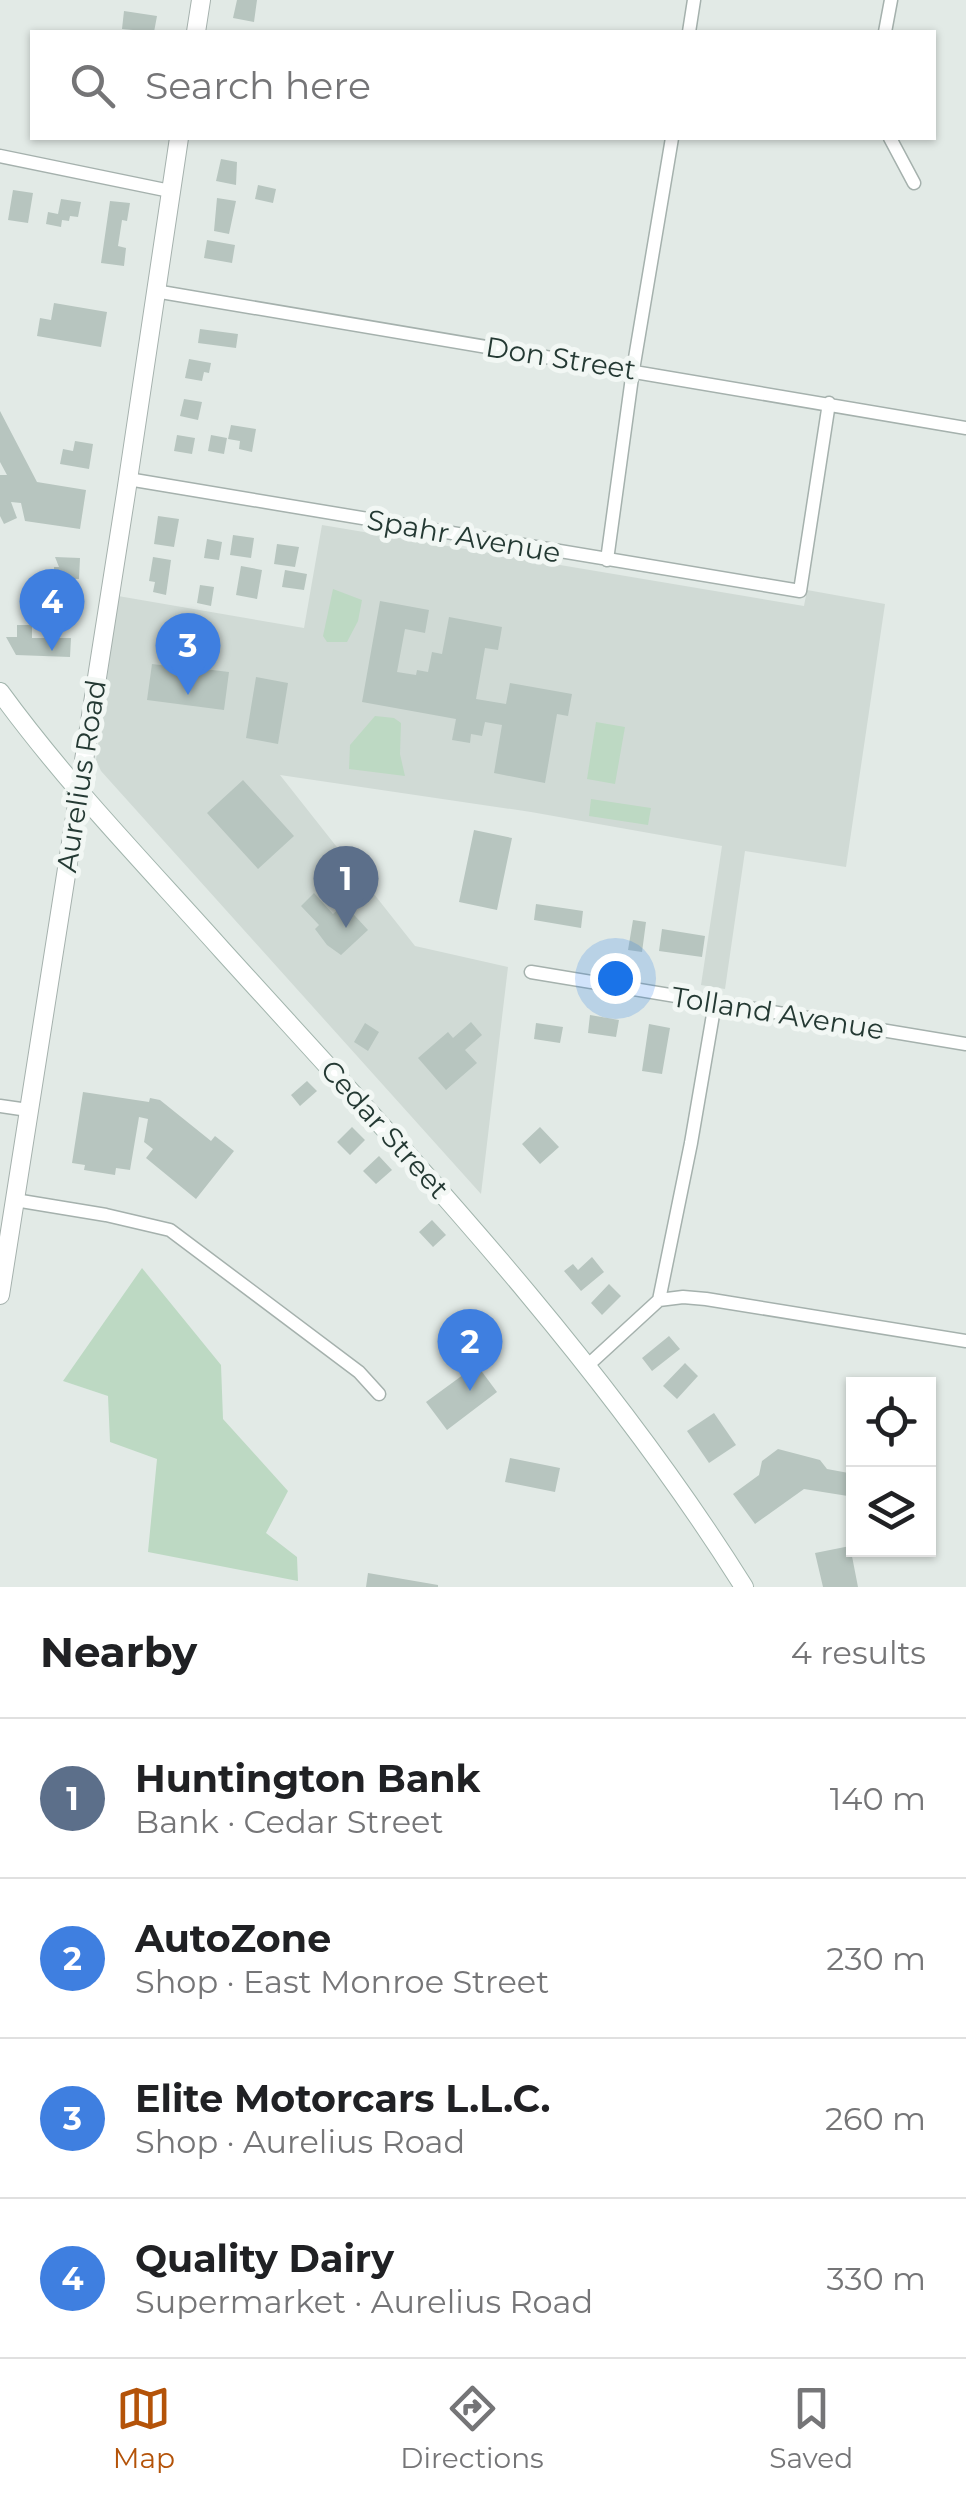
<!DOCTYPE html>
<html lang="en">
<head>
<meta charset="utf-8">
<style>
  body { margin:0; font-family:Montserrat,sans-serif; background:#f6f6f6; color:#202124 }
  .controls { position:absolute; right:30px; bottom:30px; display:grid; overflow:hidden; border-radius:0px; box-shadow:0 2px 8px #0004 }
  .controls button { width:90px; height:90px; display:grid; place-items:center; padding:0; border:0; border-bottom:2px solid #e0e0e0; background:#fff; color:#202124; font:50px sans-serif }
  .you { position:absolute; left:615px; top:978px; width:35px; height:35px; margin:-25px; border:8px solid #fff; border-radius:50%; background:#1a73e8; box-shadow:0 0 0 15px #1a73e833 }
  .badge { display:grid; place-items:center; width:65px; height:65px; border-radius:50%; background:#b45309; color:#fff; font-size:32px; font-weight:700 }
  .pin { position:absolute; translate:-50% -82px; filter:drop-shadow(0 2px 5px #0008) }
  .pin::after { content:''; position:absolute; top:52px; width:35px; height:30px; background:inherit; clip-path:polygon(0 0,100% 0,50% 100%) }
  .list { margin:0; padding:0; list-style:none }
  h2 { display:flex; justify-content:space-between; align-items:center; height:130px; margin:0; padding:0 40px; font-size:42px }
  h2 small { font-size:32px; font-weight:400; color:#757577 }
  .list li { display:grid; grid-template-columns:65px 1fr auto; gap:30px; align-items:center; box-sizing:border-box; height:160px; padding:0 40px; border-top:2px solid #e0e0e0 }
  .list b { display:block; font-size:38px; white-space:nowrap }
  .list p { margin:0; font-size:32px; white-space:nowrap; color:#757577 }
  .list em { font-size:32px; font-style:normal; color:#757577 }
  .icon { flex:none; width:55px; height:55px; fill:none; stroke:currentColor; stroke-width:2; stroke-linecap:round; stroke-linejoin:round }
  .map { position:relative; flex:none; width:966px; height:1587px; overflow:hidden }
  .search { position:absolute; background:#fff; box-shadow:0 2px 8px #0004; left:30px; right:30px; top:30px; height:110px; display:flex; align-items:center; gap:25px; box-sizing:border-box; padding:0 35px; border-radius:0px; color:#757577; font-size:38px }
  .sheet { height:770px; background:#fff }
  nav { display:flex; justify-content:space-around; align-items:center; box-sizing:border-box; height:140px; border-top:2px solid #e0e0e0; background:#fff; font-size:28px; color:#757577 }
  nav a { display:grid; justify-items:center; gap:5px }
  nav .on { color:#b45309 }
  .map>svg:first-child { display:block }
  .built { fill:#d0dad5 }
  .green { fill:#bdd9c3 }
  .building { fill:#b7c5bf }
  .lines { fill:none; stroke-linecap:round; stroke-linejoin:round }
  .minor-casing { stroke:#a5b1ad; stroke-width:15 }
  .tertiary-casing { stroke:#a5b1ad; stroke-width:20 }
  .secondary-casing { stroke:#a2b5ad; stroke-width:20 }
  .minor { stroke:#fff; stroke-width:12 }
  .tertiary { stroke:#fff; stroke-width:18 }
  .secondary { stroke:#fff; stroke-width:18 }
  .labels { text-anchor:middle; stroke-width:10; stroke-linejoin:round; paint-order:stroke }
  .street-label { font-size:28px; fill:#243933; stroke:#f2f7f4 }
</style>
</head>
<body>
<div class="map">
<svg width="966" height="1587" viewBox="0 0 966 1587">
  <rect width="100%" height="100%" fill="#e2eae6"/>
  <path class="built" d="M322 525 804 606 807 590 885 604 846 867 745 851 725 989 701 985 722 846 531 812 280 775 415 946 508 967 481 1194 101 771 96 760 118 596 304 628Z"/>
  <path class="green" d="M333 589 362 600 358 621 347 642H327L323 636Z
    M375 716 394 718 401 723 400 754 405 776 349 769 350 745Z
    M596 722 625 727 615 784 587 779Z
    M591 799 651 808 648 825 589 816Z
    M142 1268 221 1365 223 1419 288 1491 266 1533 297 1557 298 1581 148 1552 157 1459 110 1442 108 1396 63 1381Z"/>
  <path class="building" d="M237 0H257L254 22 233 18Z
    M124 11 157 16 154 32 122 29Z
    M221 159 237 162 236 185 216 181Z
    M258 185 276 189 273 203 255 199Z
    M13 190 33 193 28 223 8 220Z
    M217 198 236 201 229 234 214 231Z
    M61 199 81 202 78 217 70 216 69 221 62 220 61 227 46 224 48 212 58 214Z
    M110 201 130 203 127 221 122 220 118 246 126 248 124 266 101 263Z
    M207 240 235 245 232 263 204 258Z
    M54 303 107 312 101 347 37 336 40 318 51 320Z
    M200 329 238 334 236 348 198 343Z
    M189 359 211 363 209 373 204 372 202 381 185 378Z
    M184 399 202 402 198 420 180 416Z
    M0 411 37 482 86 490 80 529 25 521 21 503 11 502 17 518 4 524 0 516V475H7L0 462Z
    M231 425 256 429 252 452 239 449 240 441 228 439Z
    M177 435 195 438 192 454 174 451Z
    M211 435 227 438 224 454 208 451Z
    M75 441 93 444 89 469 60 464 63 449 73 451Z
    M158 516 179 519 174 547 154 544Z
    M233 535 254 538 251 558 230 555Z
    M207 539 222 542 219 560 204 558Z
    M277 544 299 547 295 567 274 564Z
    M55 557 80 558 79 579 54 578V567H59Z
    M153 557 171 560 166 595 153 592 155 582 149 581Z
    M241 566 262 570 257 599 236 595Z
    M285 570 307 574 304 590 282 587Z
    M200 585 214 587 211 606 197 603Z
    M380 601 429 610 425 633 405 629 397 672 416 675 417 670 428 672 432 652 442 654 449 617 502 627 498 650 485 648 476 699 506 704 510 683 572 694 568 716 557 714 545 783 494 773 502 725 485 722 482 736 471 734 470 743 452 740 456 719 362 702Z
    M17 625H32V638H71L70 657 16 655 6 637H17Z
    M173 631 208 635 204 669 229 672 224 710 147 700 152 664 168 666Z
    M256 677 288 683 278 744 246 738Z
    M243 780 294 836 258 869 207 813Z
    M474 830 512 838 497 910 459 902Z
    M314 893 333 914 344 904 368 930 341 955 327 945 315 929 319 925 301 906Z
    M536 904 583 911 581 928 534 920Z
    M633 920 646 922 642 952 628 950Z
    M662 929 705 936 702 957 659 951Z
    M590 1015 619 1020 616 1037 588 1033Z
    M471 1022 482 1035 465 1050 477 1063 446 1090 418 1058 448 1032 453 1038Z
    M365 1023 379 1032 368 1051 354 1042Z
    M536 1023 563 1027 560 1043 534 1039Z
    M649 1024 670 1028 662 1074 642 1071Z
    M307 1081 317 1091 300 1106 291 1095Z
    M83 1092 149 1102 150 1098 160 1100 211 1141 215 1136 234 1151 196 1199 146 1158 153 1149 144 1142 148 1119 139 1117 130 1170 116 1168 115 1175 84 1170 85 1165 72 1163Z
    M352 1127 365 1140 350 1155 337 1142Z
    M540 1127 559 1147 540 1164 522 1144Z
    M379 1156 392 1170 376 1184 363 1171Z
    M432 1220 446 1235 433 1247 419 1232Z
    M592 1257 604 1272 581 1291 564 1271 573 1264 578 1270Z
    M609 1284 621 1296 602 1315 591 1303Z
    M669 1336 680 1349 652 1371 642 1358Z
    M471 1357 497 1392 447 1430 426 1402 467 1372Z
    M685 1363 698 1376 677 1399 663 1386Z
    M714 1413 736 1445 709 1463 687 1431Z
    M778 1449 820 1460 827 1469 854 1474V1497L804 1489 755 1524 733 1494 759 1475 762 1461Z
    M510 1458 560 1468 555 1492 505 1482Z
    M850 1546 858 1587H823L815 1553Z
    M368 1573 438 1585V1587H366Z"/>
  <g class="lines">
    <defs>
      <path id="minor" d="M689 32 694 0
        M885 32 891 0
        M890 138 914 183
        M0 156 170 191
        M155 291 966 428
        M128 479 800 591 829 403
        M607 560 633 370 672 138
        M531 972 966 1044
        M0 1106 28 1110
        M15 1200 106 1215 170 1230 359 1372 379 1394
        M659 1300 683 1297 706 1299 966 1341
        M586 1367 659 1300 691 1143 715 1003"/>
      <path id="tertiary" d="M196 32 201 0
        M0 1295 126 493 179 138"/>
      <path id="secondary" d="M0 692C67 784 146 865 222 950 406 1153 598 1354 744 1587"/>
    </defs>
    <use href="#minor" class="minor-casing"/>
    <use href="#tertiary" class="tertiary-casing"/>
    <use href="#secondary" class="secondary-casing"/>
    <use href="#minor" class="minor"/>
    <use href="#tertiary" class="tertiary"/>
    <use href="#secondary" class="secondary"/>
  </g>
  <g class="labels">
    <g class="street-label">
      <text transform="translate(561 358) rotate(9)" y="10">Don Street</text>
      <text transform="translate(464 536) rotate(10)" y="10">Spahr Avenue</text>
      <text transform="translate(81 776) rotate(-81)" y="10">Aurelius Road</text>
      <text transform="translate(778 1013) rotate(9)" y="10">Tolland Avenue</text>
      <text transform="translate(385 1129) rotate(48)" y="10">Cedar Street</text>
    </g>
  </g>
</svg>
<div class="controls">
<button><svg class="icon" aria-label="locate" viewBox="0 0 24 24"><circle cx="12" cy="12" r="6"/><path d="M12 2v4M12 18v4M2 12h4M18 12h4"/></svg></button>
<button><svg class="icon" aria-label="layers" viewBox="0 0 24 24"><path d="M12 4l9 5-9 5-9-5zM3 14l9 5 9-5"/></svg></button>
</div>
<div class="you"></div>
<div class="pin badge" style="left:346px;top:928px;background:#5c6f8a">1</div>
<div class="pin badge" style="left:470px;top:1391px;background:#3f7fe0">2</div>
<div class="pin badge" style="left:188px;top:695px;background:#3f7fe0">3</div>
<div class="pin badge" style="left:52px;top:651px;background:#3f7fe0">4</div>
<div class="search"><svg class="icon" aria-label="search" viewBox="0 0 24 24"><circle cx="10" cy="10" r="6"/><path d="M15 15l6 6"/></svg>Search here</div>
</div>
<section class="sheet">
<h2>Nearby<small>4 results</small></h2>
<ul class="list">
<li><span class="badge" style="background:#5c6f8a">1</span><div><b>Huntington Bank</b><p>Bank · Cedar Street</p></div><em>140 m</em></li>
<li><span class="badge" style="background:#3f7fe0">2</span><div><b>AutoZone</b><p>Shop · East Monroe Street</p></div><em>230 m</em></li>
<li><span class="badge" style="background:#3f7fe0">3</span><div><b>Elite Motorcars L.L.C.</b><p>Shop · Aurelius Road</p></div><em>260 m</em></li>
<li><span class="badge" style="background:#3f7fe0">4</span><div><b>Quality Dairy</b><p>Supermarket · Aurelius Road</p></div><em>330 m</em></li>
</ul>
</section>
<nav>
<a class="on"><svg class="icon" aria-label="map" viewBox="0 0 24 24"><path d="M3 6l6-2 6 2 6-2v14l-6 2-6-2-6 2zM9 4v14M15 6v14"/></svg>Map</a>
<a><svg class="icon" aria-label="directions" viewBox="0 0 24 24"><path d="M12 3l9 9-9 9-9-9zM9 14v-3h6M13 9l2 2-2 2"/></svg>Directions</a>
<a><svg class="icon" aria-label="saved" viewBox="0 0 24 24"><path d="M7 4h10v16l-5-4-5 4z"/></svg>Saved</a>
</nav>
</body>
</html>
